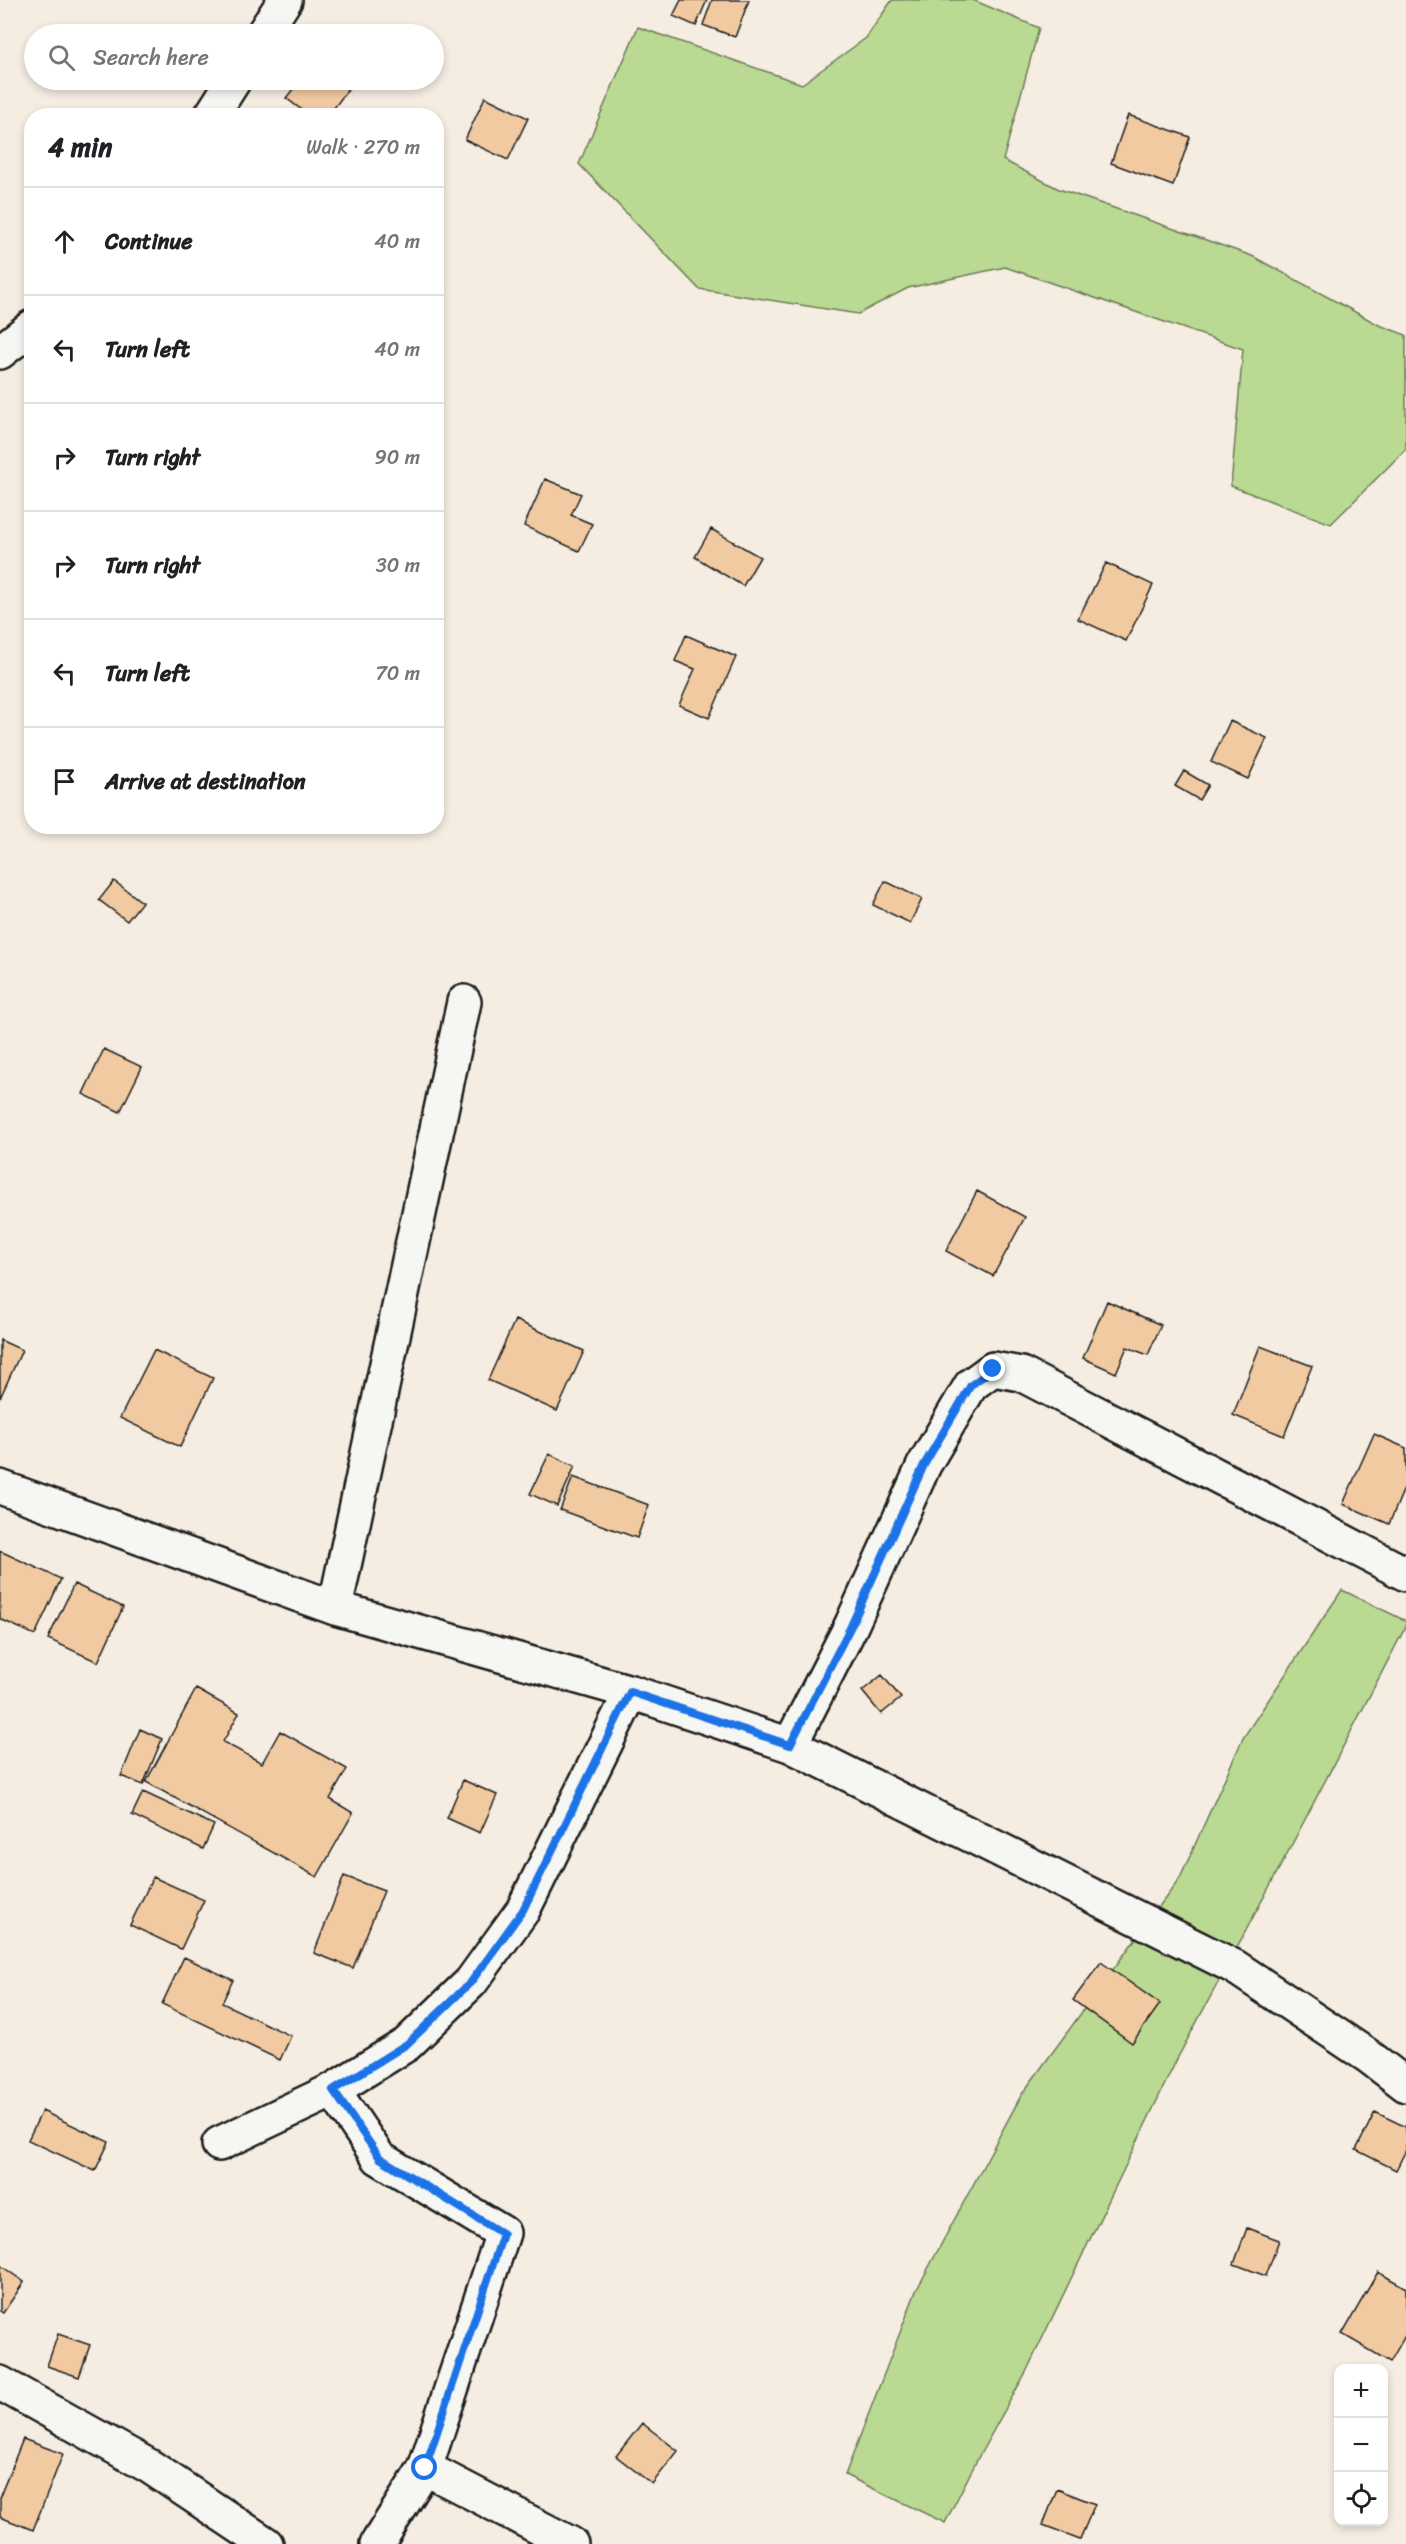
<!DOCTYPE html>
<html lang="en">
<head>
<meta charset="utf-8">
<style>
  body { margin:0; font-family:Sriracha,sans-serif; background:#f6f6f6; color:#202124 }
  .controls { position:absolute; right:18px; bottom:18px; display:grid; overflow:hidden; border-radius:12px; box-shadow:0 3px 9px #0003 }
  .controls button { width:54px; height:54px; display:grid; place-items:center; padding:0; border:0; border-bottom:2px solid #e0e0e0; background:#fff; color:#202124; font:30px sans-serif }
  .stop { position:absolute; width:18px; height:18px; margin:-14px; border:4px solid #1a73e8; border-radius:50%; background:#fff }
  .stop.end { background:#1a73e8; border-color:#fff; box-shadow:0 2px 6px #0008 }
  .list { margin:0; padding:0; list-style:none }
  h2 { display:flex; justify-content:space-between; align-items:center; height:78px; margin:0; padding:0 24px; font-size:26px }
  h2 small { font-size:20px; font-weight:400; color:#757577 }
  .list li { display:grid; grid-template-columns:39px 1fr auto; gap:18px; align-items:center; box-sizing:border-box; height:108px; padding:0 24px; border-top:2px solid #e0e0e0 }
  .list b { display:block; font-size:22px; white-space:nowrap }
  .list em { font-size:20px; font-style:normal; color:#757577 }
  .icon { flex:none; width:33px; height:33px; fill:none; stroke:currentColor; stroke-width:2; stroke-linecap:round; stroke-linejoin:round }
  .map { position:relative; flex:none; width:1406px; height:2544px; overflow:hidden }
  .search { position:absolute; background:#fff; box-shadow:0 3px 9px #0003; left:24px; top:24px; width:420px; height:66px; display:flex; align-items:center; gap:15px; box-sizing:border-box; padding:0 21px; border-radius:33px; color:#757577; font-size:22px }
  .panel { position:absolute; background:#fff; box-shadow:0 3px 9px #0003; left:24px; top:108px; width:420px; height:726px; border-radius:24px }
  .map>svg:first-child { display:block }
  .green { fill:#bad992; stroke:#6b7a57; stroke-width:1.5 }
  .building { fill:#f1caa1; stroke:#1c1c1c; stroke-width:1.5 }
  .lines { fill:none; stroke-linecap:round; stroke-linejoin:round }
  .minor-casing { stroke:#1c1c1c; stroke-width:38 }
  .minor { stroke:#f6f6f2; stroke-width:33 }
  .route { stroke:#1a73e8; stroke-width:8 }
</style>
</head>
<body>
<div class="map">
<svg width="1406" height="2544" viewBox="0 0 1406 2544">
  <rect width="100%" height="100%" fill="#f5ede2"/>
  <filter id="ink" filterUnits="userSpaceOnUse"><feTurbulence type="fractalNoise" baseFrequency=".0167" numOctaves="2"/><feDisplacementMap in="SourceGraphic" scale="12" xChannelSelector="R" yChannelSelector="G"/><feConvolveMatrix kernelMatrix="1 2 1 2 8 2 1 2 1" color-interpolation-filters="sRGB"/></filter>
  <g filter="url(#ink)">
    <path class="green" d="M892 0H973L1039 28 1003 160 1059 189 1252 256 1379 325 1406 335V449L1331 524 1231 486 1243 349 1005 267 908 288 858 314 699 289 579 164 638 27 802 84 866 38Z
      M1342 1590 1406 1621V1626L1288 1852 1177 2059 1026 2372 977 2460 945 2523 845 2475 916 2291 1022 2094 1180 1878 1243 1738Z"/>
    <path class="building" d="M681 0H707L696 26 673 16Z
      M712 0H749L735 37 703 25Z
      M300 80H355L328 116H310L286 98Z
      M485 97 528 118 508 160 465 140Z
      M1128 115 1190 137 1173 186 1111 163Z
      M545 479 581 494 571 515 592 524 579 551 524 526Z
      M711 529 760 557 743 586 695 557Z
      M1106 563 1153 585 1126 641 1078 619Z
      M686 635 736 657 709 718 679 705 695 669 675 661Z
      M1230 721 1267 738 1248 779 1211 762Z
      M1184 771 1208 785 1199 800 1175 786Z
      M114 881 142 902 127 921 99 900Z
      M885 881 922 899 910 923 873 905Z
      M104 1049 142 1067 120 1112 83 1094Z
      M977 1191 1025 1217 993 1276 946 1251Z
      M1107 1301 1161 1325 1148 1355 1127 1347 1116 1373 1083 1358Z
      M515 1320 584 1351 557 1411 488 1380Z
      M0 1340 22 1350 0 1398Z
      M1260 1346 1312 1366 1284 1436 1233 1415Z
      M154 1350 213 1378 180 1447 120 1418Z
      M1374 1434 1406 1448V1484L1389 1524 1343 1504Z
      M549 1454 575 1466 557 1506 530 1494Z
      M573 1477 649 1505 637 1538 560 1510Z
      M0 1551 61 1579 35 1635 0 1619Z
      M74 1584 123 1607 98 1662 48 1639Z
      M882 1675 901 1698 881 1714 862 1691Z
      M196 1689 239 1713 223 1742 262 1763 280 1731 347 1769 330 1799 353 1813 317 1877 146 1782Z
      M140 1729 162 1739 143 1785 121 1776Z
      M463 1780 497 1795 480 1833 447 1818Z
      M143 1792 214 1825 203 1849 132 1815Z
      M344 1876 384 1891 353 1968 314 1953Z
      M153 1877 204 1900 181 1949 130 1925Z
      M184 1957 233 1980 222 2003 291 2036 280 2060 162 2004Z
      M1101 1962 1160 2004 1132 2043 1073 2000Z
      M42 2111 109 2142 95 2171 28 2140Z
      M1375 2112 1406 2127V2150L1396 2170 1356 2150Z
      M1247 2228 1279 2240 1266 2276 1234 2264Z
      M0 2265 24 2282 3 2313 0 2311Z
      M1378 2272 1406 2288V2334L1390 2362 1342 2334Z
      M58 2334 90 2345 79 2377 47 2366Z
      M642 2423 678 2451 652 2484 616 2456Z
      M23 2439 63 2454 33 2530 0 2517V2496Z
      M1057 2489 1095 2504 1080 2539 1043 2525Z"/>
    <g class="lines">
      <defs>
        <path id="minor" d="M263 34 285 0
          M211 116 234 80
          M0 352 32 327
          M0 1487 335 1608 631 1692 790 1745 851 1626 924 1465 971 1385 993 1369 1021 1374 1406 1574
          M335 1608 464 1002
          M790 1745 1235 1967 1368 2056 1406 2085
          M333 2090 379 2158 503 2233 425 2468
          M219 2144 333 2090 407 2044 471 1982 523 1910 631 1692
          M0 2383 149 2466 266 2544
          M377 2544 425 2468 571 2544"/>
      </defs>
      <use href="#minor" class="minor-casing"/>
      <use href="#minor" class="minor"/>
    </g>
  </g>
  <g class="lines" filter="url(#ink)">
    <path class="route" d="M425 2468 503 2234 380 2158 333 2090 407 2044 471 1982 523 1910 630 1692 790 1745 851 1626 924 1465 971 1385 993 1369"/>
  </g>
</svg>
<div class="controls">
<button>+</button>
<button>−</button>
<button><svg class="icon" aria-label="locate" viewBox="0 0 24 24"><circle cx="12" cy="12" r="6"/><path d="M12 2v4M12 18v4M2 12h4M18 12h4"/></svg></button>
</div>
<div class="stop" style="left:425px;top:2468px"></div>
<div class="stop end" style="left:993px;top:1369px"></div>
<div class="search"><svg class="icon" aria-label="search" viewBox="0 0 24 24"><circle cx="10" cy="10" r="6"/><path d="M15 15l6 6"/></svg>Search here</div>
<section class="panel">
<h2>4 min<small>Walk · 270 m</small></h2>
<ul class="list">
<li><svg class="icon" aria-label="ahead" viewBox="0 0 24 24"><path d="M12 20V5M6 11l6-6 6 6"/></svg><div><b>Continue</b></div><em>40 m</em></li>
<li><svg class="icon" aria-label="left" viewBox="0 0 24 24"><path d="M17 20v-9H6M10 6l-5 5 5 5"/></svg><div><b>Turn left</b></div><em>40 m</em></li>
<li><svg class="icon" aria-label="right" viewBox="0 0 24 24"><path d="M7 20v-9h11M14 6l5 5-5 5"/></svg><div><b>Turn right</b></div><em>90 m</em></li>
<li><svg class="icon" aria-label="right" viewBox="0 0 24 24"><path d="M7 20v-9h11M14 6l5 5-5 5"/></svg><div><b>Turn right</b></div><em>30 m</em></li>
<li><svg class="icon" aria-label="left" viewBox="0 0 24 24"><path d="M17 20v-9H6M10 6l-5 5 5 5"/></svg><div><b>Turn left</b></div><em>70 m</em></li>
<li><svg class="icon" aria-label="arrive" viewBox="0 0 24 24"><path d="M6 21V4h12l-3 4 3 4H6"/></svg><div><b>Arrive at destination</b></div></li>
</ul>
</section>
</div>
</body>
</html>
